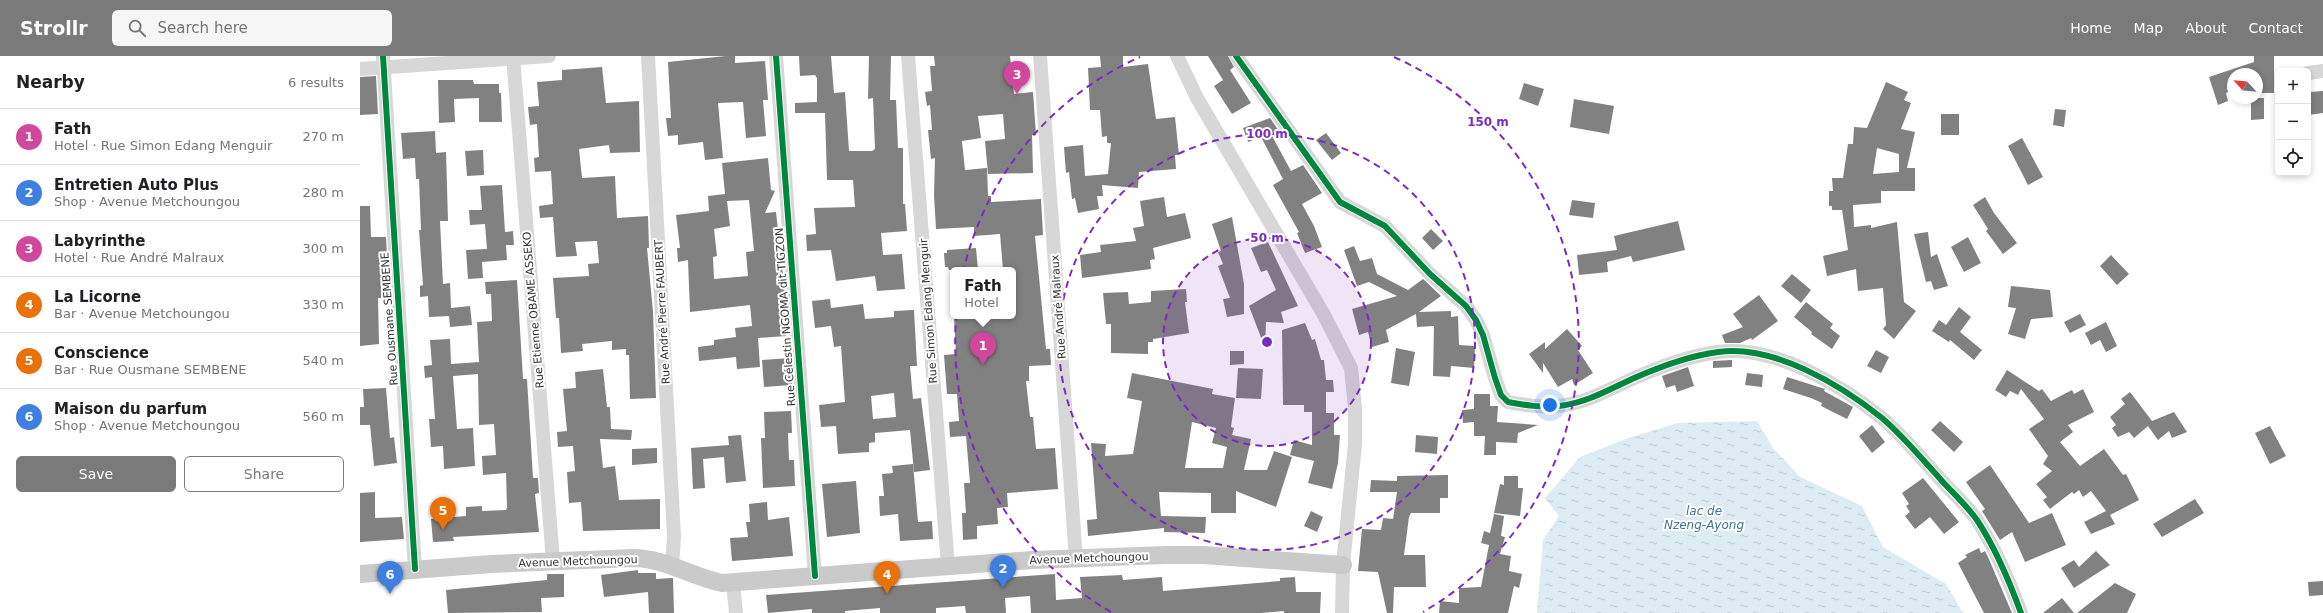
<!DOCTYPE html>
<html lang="en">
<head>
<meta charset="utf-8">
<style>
  body { margin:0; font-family:"DejaVu Sans",sans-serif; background:#f6f6f6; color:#202124 }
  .controls { position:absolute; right:12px; top:12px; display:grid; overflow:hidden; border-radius:6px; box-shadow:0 2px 6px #0003 }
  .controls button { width:36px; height:36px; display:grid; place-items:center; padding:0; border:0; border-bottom:1px solid #e0e0e0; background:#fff; color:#202124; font:20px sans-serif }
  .compass { position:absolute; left:1867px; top:12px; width:36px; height:36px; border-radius:50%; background:#fff; box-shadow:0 2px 6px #0003; rotate:296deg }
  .you { position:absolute; left:1190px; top:349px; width:14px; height:14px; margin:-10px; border:3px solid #fff; border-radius:50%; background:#1a73e8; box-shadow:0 0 0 6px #1a73e833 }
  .badge { display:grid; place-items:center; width:26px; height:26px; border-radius:50%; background:#7a7a7a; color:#fff; font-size:13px; font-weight:700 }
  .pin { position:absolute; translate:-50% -33px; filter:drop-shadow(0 1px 2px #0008) }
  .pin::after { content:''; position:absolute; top:21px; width:14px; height:12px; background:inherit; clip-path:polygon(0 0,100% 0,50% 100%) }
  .popup { position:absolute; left:590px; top:211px; width:66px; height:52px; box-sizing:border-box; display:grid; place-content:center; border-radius:6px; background:#fff; filter:drop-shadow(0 1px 3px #0005); font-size:13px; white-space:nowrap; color:#757577 }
  .popup b { font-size:15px; color:#202124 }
  .popup::after { content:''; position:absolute; left:50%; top:100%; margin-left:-8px; border:8px solid transparent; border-top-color:#fff }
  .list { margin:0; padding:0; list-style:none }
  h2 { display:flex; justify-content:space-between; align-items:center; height:52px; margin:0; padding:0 16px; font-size:17px }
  h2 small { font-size:13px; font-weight:400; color:#757577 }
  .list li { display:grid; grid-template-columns:26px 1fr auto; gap:12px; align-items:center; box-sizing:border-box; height:56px; padding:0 16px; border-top:1px solid #e0e0e0 }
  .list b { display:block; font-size:15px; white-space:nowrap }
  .list p { margin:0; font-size:13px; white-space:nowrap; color:#757577 }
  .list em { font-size:13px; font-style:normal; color:#757577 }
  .actions { display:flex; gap:8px; padding:12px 16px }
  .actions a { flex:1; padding:9px 0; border:1px solid #7a7a7a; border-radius:6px; text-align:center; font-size:14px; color:#7a7a7a }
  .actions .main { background:#7a7a7a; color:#fff }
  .icon { flex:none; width:22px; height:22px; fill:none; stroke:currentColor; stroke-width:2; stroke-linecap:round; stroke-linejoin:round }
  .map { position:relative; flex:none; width:1963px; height:557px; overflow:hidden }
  header { display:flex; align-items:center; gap:24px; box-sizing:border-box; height:56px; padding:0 20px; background:#7a7a7a; color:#fff }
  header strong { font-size:19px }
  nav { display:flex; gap:22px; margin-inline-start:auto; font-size:14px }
  .search { width:280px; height:36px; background:#f6f6f6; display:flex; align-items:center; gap:10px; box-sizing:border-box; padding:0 14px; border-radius:6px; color:#757577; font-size:15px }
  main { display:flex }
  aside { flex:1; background:#fff }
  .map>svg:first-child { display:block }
  .water { fill:url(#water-ripples) }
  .building { fill:#818181; fill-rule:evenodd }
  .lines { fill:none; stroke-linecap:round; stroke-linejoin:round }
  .minor { stroke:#d7d7d7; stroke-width:14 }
  .major { stroke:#cacaca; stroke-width:18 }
  .cycleway-casing { stroke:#fff; stroke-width:8 }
  .cycleway { stroke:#00873e; stroke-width:6 }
  .ring { fill:none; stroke:#7b2cbf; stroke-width:2; stroke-dasharray:7 5 }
  .labels { text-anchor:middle; stroke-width:4; stroke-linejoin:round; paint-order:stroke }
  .street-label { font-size:11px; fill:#333; stroke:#fff }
  .water-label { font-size:12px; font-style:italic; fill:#3f7597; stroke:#fff }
  .centre { fill:#7b2cbf; stroke:#fff; stroke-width:2 }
  .ring-label { font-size:12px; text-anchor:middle; font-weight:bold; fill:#7b2cbf; stroke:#fff; stroke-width:4; stroke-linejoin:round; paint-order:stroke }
</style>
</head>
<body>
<header>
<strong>Strollr</strong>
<div class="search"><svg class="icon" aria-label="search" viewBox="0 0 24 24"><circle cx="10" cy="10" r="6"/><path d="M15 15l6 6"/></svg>Search here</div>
<nav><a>Home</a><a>Map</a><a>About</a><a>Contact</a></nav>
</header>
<main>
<aside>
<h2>Nearby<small>6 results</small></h2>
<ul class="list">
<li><span class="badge" style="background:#d1479c">1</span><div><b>Fath</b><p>Hotel · Rue Simon Edang Menguir</p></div><em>270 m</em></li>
<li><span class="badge" style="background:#3f7fe0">2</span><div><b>Entretien Auto Plus</b><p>Shop · Avenue Metchoungou</p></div><em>280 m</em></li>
<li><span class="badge" style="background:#d1479c">3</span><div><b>Labyrinthe</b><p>Hotel · Rue André Malraux</p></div><em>300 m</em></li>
<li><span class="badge" style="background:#e8710a">4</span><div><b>La Licorne</b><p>Bar · Avenue Metchoungou</p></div><em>330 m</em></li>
<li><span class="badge" style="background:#e8710a">5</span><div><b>Conscience</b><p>Bar · Rue Ousmane SEMBENE</p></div><em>540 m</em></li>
<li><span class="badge" style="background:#3f7fe0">6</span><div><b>Maison du parfum</b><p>Shop · Avenue Metchoungou</p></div><em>560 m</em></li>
</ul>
<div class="actions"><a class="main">Save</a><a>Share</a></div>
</aside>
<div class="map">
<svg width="1963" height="557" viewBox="0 0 1963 557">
  <defs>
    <pattern id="water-ripples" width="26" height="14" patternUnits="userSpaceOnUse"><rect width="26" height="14" fill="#ddebf3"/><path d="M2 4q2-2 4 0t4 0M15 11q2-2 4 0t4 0" fill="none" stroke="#becad1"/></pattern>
  </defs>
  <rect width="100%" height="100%" fill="#fff"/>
  <path class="water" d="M1397 365 1413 392 1440 421 1502 450 1523 491 1586 528 1603 557H1177L1183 484 1199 460 1185 442 1220 401 1268 382 1318 367Z"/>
  <path class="building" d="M366 0H375V7L405 5 408 44H403L406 80 386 82 383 46 358 47 363 102 345 104 343 86 318 89V79L308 80 306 62H311L308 6Z
    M439 0H471L474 37 485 36 489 95H512L515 93 513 42 508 43 509 0H531L530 44H536L538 92H543V148H545L547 175 521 177 523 199 542 198 545 233 517 235 515 220 476 225 471 194 447 195 446 179 456 178 454 152 495 151 493 124H467L465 57H435V47L457 46V22L455 19 440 20Z
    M574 0H650L654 38 673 36 676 79H672L673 117 628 118 625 85 645 83 643 58 618 60 621 82 602 85 605 114 627 112 628 140H631V146L681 143 683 179 675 180 686 293H690L691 309 669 310V325H666L670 361H673L676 393 695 392 698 433 647 437 648 451 637 452 638 468 617 470V483L603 484 602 457H606L604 427H610L606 380 590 381 589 366 599 365 597 338H587L584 299 596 298 594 260H653V214H643L640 178 614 180V171L576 173 574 139 575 102 571 103 568 74H572L570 49 567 50 565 36 572 35 570 10H575Z
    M740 0H763V11L788 8 796 63 815 61 819 99H815L816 113 779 116 778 132 742 129 743 140H737L739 153 718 157 715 142 712 143 709 116 706 117 704 91 723 89 725 120 748 118 751 87H747V80L742 81 740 54H730L728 12 741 11Z
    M848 0H868L874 11 870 14 891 47 872 58 854 30 863 24Z
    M1894 0H1914V37H1897V18H1873V34L1866 37 1868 45 1858 49 1849 21 1894 6Z
    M242 11 246 47 279 45 280 96 250 97 249 89 219 93 222 122 255 120 257 162 288 160 289 192H287L293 256 296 342 270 343 269 299H266V293L252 294V285L222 288 223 295 201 297 199 262H196L193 222 229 220 228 208 239 207 237 185 215 186 217 200 196 201 193 161 180 162 179 150 193 148 191 115 175 116 174 102 179 101 177 68 170 69 168 51 179 50 177 26 202 24V14Z
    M16 20 18 58 0 59V21Z
    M78 24H113L114 28H139V37H141L142 66H119V42L94 43 95 66 79 67Z
    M1526 26 1548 36 1544 44 1551 47 1541 73 1555 76 1547 112H1555V135H1521V147L1493 149 1494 171 1511 169V172L1537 166 1544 246 1556 255 1534 283 1523 273 1526 269 1523 232 1498 235 1496 213 1467 220 1463 200 1488 194 1482 154H1472V150H1469V135H1473L1472 122H1483L1488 88H1493L1494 71 1507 72ZM1517 92 1539 98V116L1513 118Z
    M1164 27 1184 33 1178 50 1159 43Z
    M1963 35V57L1948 59V36Z
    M1891 42H1904V63L1891 64Z
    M1214 43 1254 50 1249 78 1210 71Z
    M1695 53 1706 54 1704 71 1693 69Z
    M1581 58H1599V79H1581Z
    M910 62 919 75 911 78 931 115 943 109 962 137 942 148 954 170 962 191 945 197 937 177 939 176 913 129 923 123 901 81 888 86 883 72Z
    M75 75 76 97 86 96 88 165H80L83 228 90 227 91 252 110 250 112 269 90 271 89 260 69 261 68 240 60 241V230L63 229 59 174H61L59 123H56L55 102 43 103 41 77Z
    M966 77 981 97 972 104 956 84Z
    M1662 82 1683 121 1668 129 1648 90Z
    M123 94 124 119 107 120 105 95Z
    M408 102 411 134 415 135 405 157 416 156 426 246 424 247 426 280 398 282 400 311 377 313 376 301 339 305 338 291 354 289V284L376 281 375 272 392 270 390 249 330 256 328 204 318 206 317 192H320L316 159 349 155 348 140 365 138 362 107ZM389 144 394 195 386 196 388 220 354 223 353 201 357 200 354 173 370 170 367 145Z
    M142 129 145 176 153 175 154 189H146L147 204 122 206 123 222 108 223 106 194 127 193 125 168 110 169 109 154H122L120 130Z
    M804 141 807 161 825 157 831 182 793 192 795 203 790 204 791 213 722 222 720 199 741 196 740 189 776 185 773 172 784 170 780 145Z
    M1625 141 1634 157 1657 187 1643 198 1626 175 1628 173 1613 149Z
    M1212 144 1235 147 1233 162 1209 159Z
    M0 150H10L11 181H26L27 200H21V242H18L19 288 0 290Z
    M872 161 884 228V258L867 261 863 243 870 242 858 210 863 208 858 196 861 195 852 168Z
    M1318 165 1325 194 1273 206 1271 200 1247 206 1248 216 1219 219 1217 199 1257 194 1254 180Z
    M1071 173 1083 185 1073 194 1062 182Z
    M1568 176 1571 201 1577 198 1588 230 1574 234 1571 225 1566 226 1554 178Z
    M1608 181 1621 207 1604 216 1591 191Z
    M908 186 938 250 921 256 924 267 906 266 905 292 889 250 916 234 907 214 901 216 891 192Z
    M994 190 1000 205 1012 202 1017 218 1048 234 1063 223 1078 237 1081 240 1059 256 1091 255V261L1098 260 1099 289 1115 290 1114 312 1091 310 1090 321 1073 320 1074 270 1057 271 1056 258 1026 274 1029 286 1012 291 1008 276 999 279 992 253 1037 240 1009 226 997 230 984 194Z
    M616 192 618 214H589L588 211H585L584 197H587V194Z
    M1751 199 1769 218 1757 229 1740 210Z
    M1432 218 1451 234 1441 247 1421 230Z
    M157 224 163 323H167L172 406 173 422H178L179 437 175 438 179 476 93 481 94 485 73 486 71 463 106 460V451L122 450V455L146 454 147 452 146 417 123 419 122 400 136 399 134 368 119 369 118 318 93 320 97 373 113 372 115 410 84 413 83 390 71 391 69 363H75L72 321 65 322 64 310 72 309 70 284 90 283 91 308 119 306 117 266 132 265 131 238H126L125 226Z
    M1651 230 1690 234 1693 261 1671 263 1665 283 1648 278 1656 252 1648 251Z
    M826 233 827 246H825L829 277 793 283V286H788V298L751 297V268H746L743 237 768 236 769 248 791 246V235Z
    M1399 239 1418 265 1392 284 1391 282 1380 287H1365L1362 279 1383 271 1373 258Z
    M470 243 471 252 503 248 505 263 534 261V255L554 254 557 310H550L553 343 561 342 570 414 554 416 550 374 515 377V386L509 387V396L478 398 476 370 461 371 459 349 485 346 481 290 474 291 471 270 455 272 452 245ZM534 337 536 361 513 363 511 340Z
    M1446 246 1473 268 1470 272 1480 280 1472 293 1451 278 1452 276 1434 261Z
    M1599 251 1611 261 1600 276 1622 294 1614 304 1590 284 1589 286 1572 275 1579 264 1586 269Z
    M1720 258 1726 269 1710 277 1704 266Z
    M1746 266 1757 290 1746 296 1740 284 1731 289 1725 277Z
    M945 267 952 284 955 283 961 304H964L966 324H973L974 336H966V357H974V379H980L978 407 972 433 948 427 954 405 930 399 934 384 952 389V356H944V349H923L922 274Z
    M1207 273 1222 290 1218 294 1233 317 1214 329 1212 323 1198 331 1183 307V317L1169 298 1185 286V293Z
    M1036 292 1055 296 1049 330 1031 327Z
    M1516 294 1529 301 1521 317 1507 310Z
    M870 295H884V308L870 309Z
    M430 302 432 329 404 331 402 304Z
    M1372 304V311L1353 312V305Z
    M1328 311 1334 330 1317 336 1315 329 1306 332 1302 320Z
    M878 312 903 313 901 343 876 342Z
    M243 313 247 351H250L251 373 272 374 271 384 240 383 243 412 255 410 259 444 300 443V473L223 475 221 446 209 447 207 416 215 415 213 390 198 391 197 376 207 375 203 333 216 332 215 316Z
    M1647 314 1679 335 1682 333 1691 345 1712 334 1714 338 1723 333 1734 356 1708 369 1713 376 1700 386 1720 410 1744 393 1763 419 1766 418 1779 444 1750 459 1755 468 1731 478 1724 466 1746 455 1731 435 1723 441 1719 434 1714 438 1712 436 1690 453 1683 444 1687 441 1676 428 1692 415 1683 408 1688 400 1669 373 1684 363 1661 333 1658 339 1650 335 1646 341 1635 334Z
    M772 317 853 333 852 338 875 342 871 371 874 372 872 379 891 383 884 414H907L914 395 932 401 916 451 876 435V457H851V437L799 436 801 460 846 461 845 477 804 476V472L728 480 727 464 737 463 731 387 746 388 745 400 773 398 782 345 767 342ZM832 366 856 372 852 387 867 391 863 412H825Z
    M1387 317 1403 319 1402 331 1385 329Z
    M1427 321 1465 333 1464 335 1493 351 1487 363 1461 350 1462 347 1451 342 1423 333Z
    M26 332 30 382 34 381 37 407 14 410 10 369H0V351H4L3 333Z
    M1770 336 1792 365 1814 356 1827 376 1812 382 1809 375 1798 384 1788 370 1774 382 1769 376 1758 381 1752 372 1756 369 1750 361 1765 348 1761 343Z
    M1114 338H1130V350H1138L1137 366 1178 369 1158 377 1157 387 1136 386V399H1124L1125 380H1114V366L1103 367 1102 354 1114 353Z
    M431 355 432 377H428L429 404H434L435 430 403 432 401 382H405L404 356Z
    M1580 365 1603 386 1594 396 1571 374Z
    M1512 369 1525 386 1512 397 1499 380Z
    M1910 370 1926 400 1910 408 1895 377Z
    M381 379 386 425 366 427 364 401 343 403 345 432 333 433 331 392 369 389 368 380Z
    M1056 379 1078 381 1077 398 1055 396Z
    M297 392V407L272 409V393Z
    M553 408 558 466 572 465 573 483 540 485 538 458 520 460 519 440H524L522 418 533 417 532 410Z
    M1630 409 1669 467 1692 457 1706 489 1665 506 1652 476 1640 484 1622 455 1625 453 1606 426Z
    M1088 419V442H1080V457H1051L1049 461 1044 499H1065L1066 531H1034L1033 557H1027L1018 516 998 515 1002 473 1021 474 1023 462 1033 463 1037 436H1010L1011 424 1037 425V420Z
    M1144 420H1158V432H1163L1160 460 1134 457 1140 428 1144 429Z
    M1563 422 1599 466 1584 478 1570 461 1555 473 1545 460 1550 456 1546 450 1549 448 1542 437Z
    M496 425 500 477 467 481 462 428Z
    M15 436V462L42 461 44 483 0 486V437Z
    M1835 443 1844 457 1802 481 1793 468Z
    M407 446 408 464 429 461 433 500 372 505 370 482 388 481 386 466H390L389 448Z
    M951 455 963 461 957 476 944 470Z
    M1134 458 1144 460 1141 480 1145 481 1140 498 1151 500 1149 515 1162 518 1159 532 1154 530 1148 557H1079L1080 545 1099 547V532L1121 531 1129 489 1121 487 1124 475 1130 477Z
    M1619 492 1621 497 1625 495 1628 501 1652 557H1624L1598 507 1607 501 1605 499Z
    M1736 495 1750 509 1714 532 1701 512 1714 504 1719 511Z
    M278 514V517H296V523L313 522 314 557H289L288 536 244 541 241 519Z
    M187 518H204V541L181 542 182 556 88 557 86 534 187 524Z
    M695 518 696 544 722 542 720 521 762 519 763 524 802 521 803 535 920 525V522L935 521 936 536H961L960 557H924V555L901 557H671L670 540 645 542 646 557H606L605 550 576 552V557H520V552L485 555V557H452V553L408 557 406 539Z
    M1963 525V539L1949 540 1948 526Z
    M1755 527 1776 538 1767 557H1717Z
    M1702 542 1714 557H1683Z"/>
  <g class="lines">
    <path class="minor" d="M23 0 55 513
      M153 0 193 505
      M288 0 314 480 312 511
      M416 0 455 520
      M548 0 588 510
      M680 0 716 503
      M817 0 837 42 964 259 991 312 995 352V388L983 509 982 557
      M876 0 980 146 1025 170 1070 218 1106 250 1116 264 1123 279 1135 322 1141 339 1148 346C1165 349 1182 352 1199 350 1226 347 1248 334 1272 323 1299 311 1328 300 1358 296 1413 288 1481 329 1522 362 1544 381 1563 404 1582 425 1594 438 1607 450 1617 464 1636 493 1649 524 1661 557
      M0 13 189 0
      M1948 17 1963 15
      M373 527 376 557"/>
    <path class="major" d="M0 518 131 508 273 502C304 502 332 521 362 527L672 504 805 499H843L983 509"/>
    <defs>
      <path id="cycleway" d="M23 0 55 513
        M416 0 455 520
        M876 0 980 146 1025 170 1070 218 1106 250 1116 264 1123 279 1135 322 1141 339 1148 346C1165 349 1182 352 1199 350 1226 347 1248 334 1272 323 1299 311 1328 300 1358 296 1413 288 1481 329 1522 362 1544 381 1563 404 1582 425 1594 438 1607 450 1617 464 1636 493 1649 524 1661 557"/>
    </defs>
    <use href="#cycleway" class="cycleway-casing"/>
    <use href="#cycleway" class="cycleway"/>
  </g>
  <circle cx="907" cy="286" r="104" fill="#7b2cbf" fill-opacity=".12"/>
  <g class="ring">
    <circle cx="907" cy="286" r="104"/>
    <circle cx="907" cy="286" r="208"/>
    <path d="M751 556A312 312 0 0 1 780 1M1034 1A312 312 0 0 1 1063 556"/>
  </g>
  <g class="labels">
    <g class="street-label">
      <text transform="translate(698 251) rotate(-94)" y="4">Rue André Malraux</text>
      <text transform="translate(173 254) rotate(-95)" y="4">Rue Etienne OBAME ASSEKO</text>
      <text transform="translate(568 255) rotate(-94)" y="4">Rue Simon Edang Menguir</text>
      <text transform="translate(302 256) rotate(-93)" y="4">Rue André Pierre FAUBERT</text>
      <text transform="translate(425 261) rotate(-94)" y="4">Rue Célestin NGOMA dit TIGZON</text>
      <text transform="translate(29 263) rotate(-94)" y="4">Rue Ousmane SEMBENE</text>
      <text transform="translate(729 502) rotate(-2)" y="4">Avenue Metchoungou</text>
      <text transform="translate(218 505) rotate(-2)" y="4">Avenue Metchoungou</text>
    </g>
    <g class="water-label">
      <text x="1344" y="459">lac de<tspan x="1344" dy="14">Nzeng-Ayong</tspan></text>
    </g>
  </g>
  <circle cx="907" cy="286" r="6" class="centre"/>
  <g class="ring-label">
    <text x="1128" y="70">150 m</text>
    <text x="907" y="82">100 m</text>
    <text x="907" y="186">50 m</text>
  </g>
</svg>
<div class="controls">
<button>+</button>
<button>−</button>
<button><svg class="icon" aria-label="locate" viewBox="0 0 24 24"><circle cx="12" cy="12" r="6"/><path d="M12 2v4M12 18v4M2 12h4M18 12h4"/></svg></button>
</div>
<svg class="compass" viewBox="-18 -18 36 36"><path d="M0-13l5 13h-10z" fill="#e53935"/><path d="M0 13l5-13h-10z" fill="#757577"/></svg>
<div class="you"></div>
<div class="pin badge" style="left:623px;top:309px;background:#d1479c">1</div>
<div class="popup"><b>Fath</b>Hotel</div>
<div class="pin badge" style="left:643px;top:532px;background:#3f7fe0">2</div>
<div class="pin badge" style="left:657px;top:38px;background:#d1479c">3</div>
<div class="pin badge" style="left:527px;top:538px;background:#e8710a">4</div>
<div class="pin badge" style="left:83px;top:474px;background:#e8710a">5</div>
<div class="pin badge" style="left:30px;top:538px;background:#3f7fe0">6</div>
</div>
</main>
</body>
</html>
